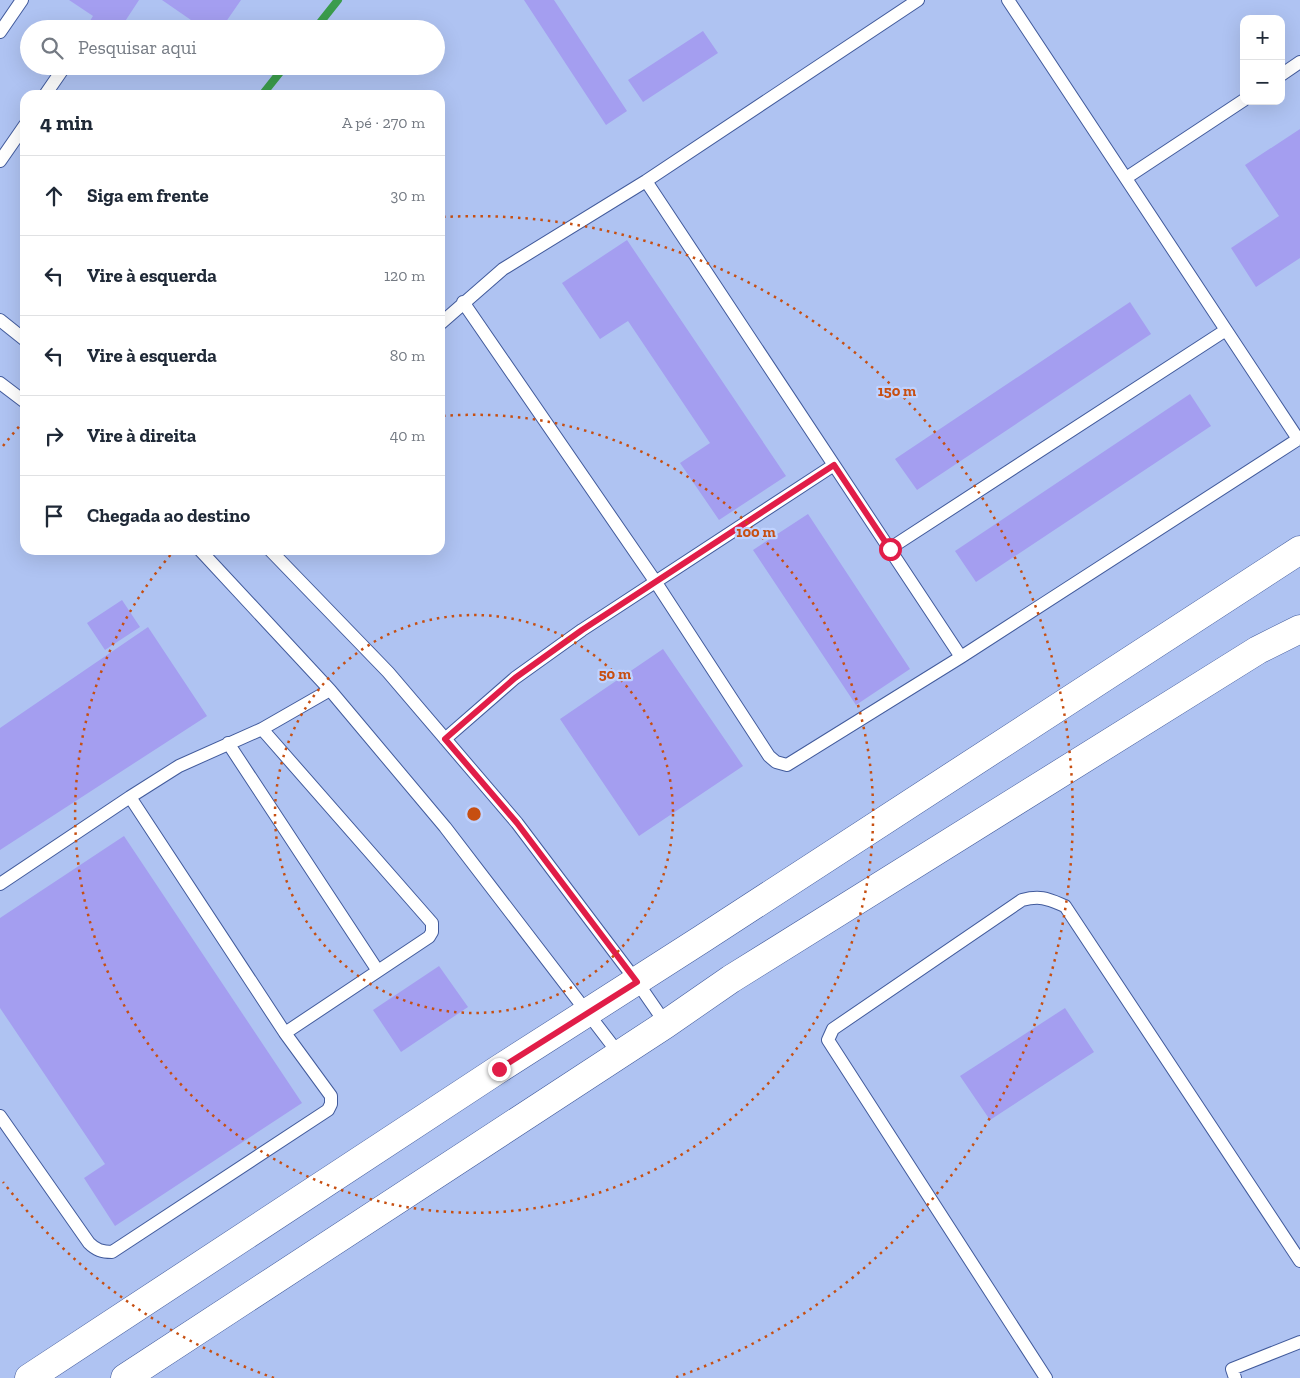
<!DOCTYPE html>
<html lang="pt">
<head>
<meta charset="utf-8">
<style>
  body { margin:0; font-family:"Zilla Slab",serif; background:#f2f2f3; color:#1f2937 }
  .controls { position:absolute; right:15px; top:15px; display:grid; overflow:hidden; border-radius:10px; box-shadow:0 5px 20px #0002 }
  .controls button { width:45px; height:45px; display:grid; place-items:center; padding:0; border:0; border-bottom:1px solid #e0e1e3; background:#fff; color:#1f2937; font:25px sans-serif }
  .stop { position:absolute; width:15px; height:15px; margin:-11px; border:4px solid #e11d48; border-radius:50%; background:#fff }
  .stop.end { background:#e11d48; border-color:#fff; box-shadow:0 1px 5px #0008 }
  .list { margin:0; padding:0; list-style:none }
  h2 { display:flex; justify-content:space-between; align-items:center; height:65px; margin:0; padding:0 20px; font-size:21px }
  h2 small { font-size:16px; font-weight:400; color:#747a83 }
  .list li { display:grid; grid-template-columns:32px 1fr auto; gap:15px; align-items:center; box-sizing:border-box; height:80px; padding:0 20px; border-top:1px solid #e0e1e3 }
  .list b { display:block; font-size:19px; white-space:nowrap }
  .list em { font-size:16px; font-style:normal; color:#747a83 }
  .icon { flex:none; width:28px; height:28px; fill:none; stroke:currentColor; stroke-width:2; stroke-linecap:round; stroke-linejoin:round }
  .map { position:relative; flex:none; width:1300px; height:1378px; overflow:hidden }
  .search { position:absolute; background:#fff; box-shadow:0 5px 20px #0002; left:20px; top:20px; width:425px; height:55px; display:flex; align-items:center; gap:12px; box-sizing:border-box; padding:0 18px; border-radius:28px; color:#747a83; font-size:19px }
  .panel { position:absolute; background:#fff; box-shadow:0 5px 20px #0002; left:20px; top:90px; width:425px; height:465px; border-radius:15px }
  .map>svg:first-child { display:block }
  .built { fill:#afc3f2; fill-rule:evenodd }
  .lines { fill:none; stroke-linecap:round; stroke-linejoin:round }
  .stream { stroke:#3b9c4c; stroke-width:8 }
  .building { fill:#a49ef0 }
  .service-casing { stroke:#425b9c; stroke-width:14 }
  .tertiary-casing { stroke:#425b9c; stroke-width:29 }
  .service { stroke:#fff; stroke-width:12 }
  .tertiary { stroke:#fff; stroke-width:28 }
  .route { stroke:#e11d48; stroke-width:6 }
  .ring { fill:none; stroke:#c74f11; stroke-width:2.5; stroke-dasharray:2.5 5 }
  .centre { fill:#c74f11; stroke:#bfd2ff; stroke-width:2.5 }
  .ring-label { font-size:15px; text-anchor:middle; font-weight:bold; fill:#c74f11; stroke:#bfd2ff; stroke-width:4.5; stroke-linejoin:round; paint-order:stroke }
</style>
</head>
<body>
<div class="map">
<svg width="1300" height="1378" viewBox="0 0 1300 1378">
  <rect width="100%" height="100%" fill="#bfd2ff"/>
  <path class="built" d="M0 0H1300V1378H0ZM1244 19H1281V101H1244ZM29 29H436V66H29ZM25 95H440V550H25Z"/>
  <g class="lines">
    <path class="stream" d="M315 29 338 0
      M262 95 285 66"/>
  </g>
  <path class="building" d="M69 0H139L120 29H85L93 16Z
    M162 0H241L221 29H204Z
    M524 0H554L627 111 606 125Z
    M703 31 718 53 643 102 628 80Z
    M1300 129V258L1256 287 1231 248 1279 216 1245 165Z
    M627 240 786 476 719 520 680 463 710 443 628 321 600 339 562 283Z
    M1130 302 1151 334 917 490 895 459Z
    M1190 394 1211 426 976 582 955 551Z
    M808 514 910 669 856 705 753 550Z
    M122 600 140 627 105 650 87 623Z
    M148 627 207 716 0 850V728Z
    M663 649 743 766 639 836 560 719Z
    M124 836 302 1103 115 1226 84 1178 105 1164 0 1008V918Z
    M439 966 468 1007 401 1052 373 1010Z
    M1065 1008 1094 1052 990 1120 960 1076Z"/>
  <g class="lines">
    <defs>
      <path id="service" d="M1008 0 1298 439
        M0 32 22 0
        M1281 75 1300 62
        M45 95 65 66
        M0 161 25 125
        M1126 178 1244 100
        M646 181 961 657
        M463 302 655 581 769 756 776 762 787 765 961 657 1300 438
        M0 320 25 340
        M440 324 503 269 646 181 918 0
        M0 383 25 402
        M889 549 1226 330
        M200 550 330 690 445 827 619 1054
        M270 550 388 672 517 823 637 982 666 1024
        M262 729 432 923V932L429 937 285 1033
        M445 739 515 678 582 630 834 465
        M228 743 378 971
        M0 884 130 797 179 766 262 729 330 690
        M0 1116 89 1243C96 1250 102 1252 112 1252L328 1110 331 1104V1096L285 1033 130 797
        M1046 1378 828 1040 833 1029 1022 900C1041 895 1048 899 1065 906L1300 1261
        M1235 1378 1232 1369 1300 1342"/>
      <path id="tertiary" d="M29 1378 499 1069 702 939 1300 550
        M125 1378 666 1024 731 979 1258 650 1300 629"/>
    </defs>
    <use href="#service" class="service-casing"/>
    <use href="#tertiary" class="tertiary-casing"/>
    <use href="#service" class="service"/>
    <use href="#tertiary" class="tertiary"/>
  </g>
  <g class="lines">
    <path class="route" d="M499 1069 637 982 517 823 445 739 515 678 582 630 834 465 890 549"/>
  </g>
  <g class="ring">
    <circle cx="474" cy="814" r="199"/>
    <path d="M443 416A399 399 0 1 1 173 552"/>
    <path d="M274 1378A598 598 0 0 1 3 1182M3 446A598 598 0 0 1 23 422M443 217A598 598 0 0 1 674 1378"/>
  </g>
  <circle cx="474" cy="814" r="8" class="centre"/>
  <g class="ring-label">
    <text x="897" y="396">150 m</text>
    <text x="756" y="537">100 m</text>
    <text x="615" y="679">50 m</text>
  </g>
</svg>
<div class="controls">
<button>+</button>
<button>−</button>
</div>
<div class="stop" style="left:890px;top:549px"></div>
<div class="stop end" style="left:499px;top:1069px"></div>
<div class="search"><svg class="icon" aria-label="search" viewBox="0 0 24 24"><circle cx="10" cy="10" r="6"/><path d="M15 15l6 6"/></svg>Pesquisar aqui</div>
<section class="panel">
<h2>4 min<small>A pé · 270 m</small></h2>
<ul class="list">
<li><svg class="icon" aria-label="ahead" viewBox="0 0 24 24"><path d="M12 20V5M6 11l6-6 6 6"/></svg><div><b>Siga em frente</b></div><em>30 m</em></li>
<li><svg class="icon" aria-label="left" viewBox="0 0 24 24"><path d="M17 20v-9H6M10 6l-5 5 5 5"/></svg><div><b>Vire à esquerda</b></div><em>120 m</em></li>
<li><svg class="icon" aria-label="left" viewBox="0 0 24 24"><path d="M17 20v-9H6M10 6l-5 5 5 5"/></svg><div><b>Vire à esquerda</b></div><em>80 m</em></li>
<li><svg class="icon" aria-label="right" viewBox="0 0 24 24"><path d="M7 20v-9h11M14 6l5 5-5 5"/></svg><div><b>Vire à direita</b></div><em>40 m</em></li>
<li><svg class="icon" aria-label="arrive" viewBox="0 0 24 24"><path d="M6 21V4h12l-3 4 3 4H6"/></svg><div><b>Chegada ao destino</b></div></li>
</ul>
</section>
</div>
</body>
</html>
